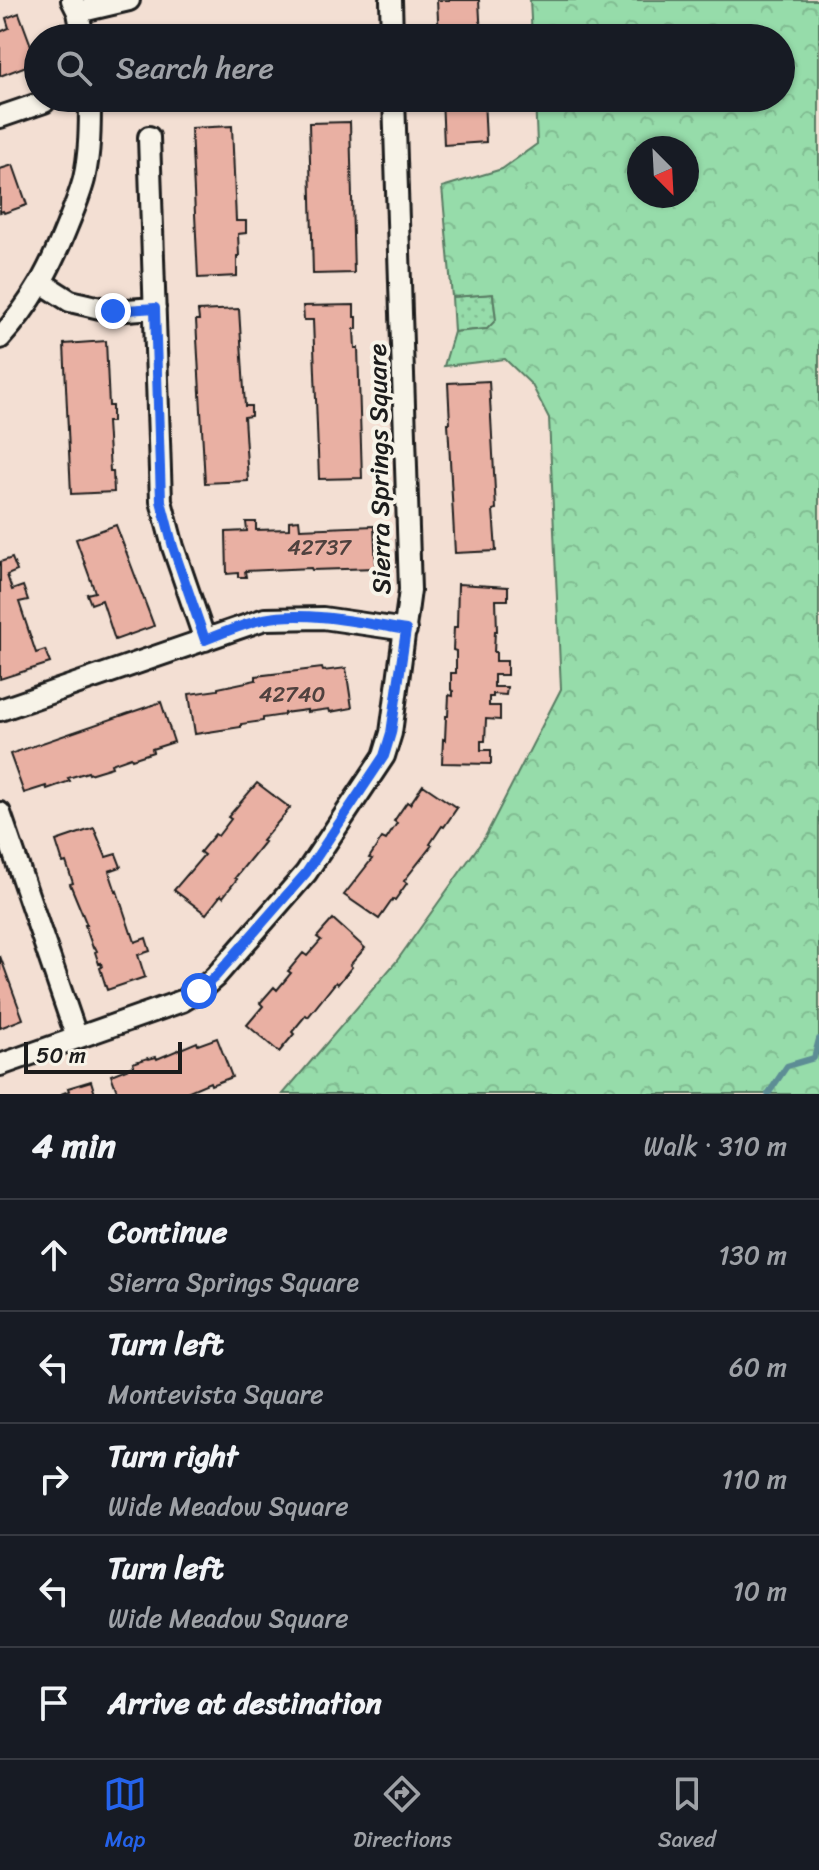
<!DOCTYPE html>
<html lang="en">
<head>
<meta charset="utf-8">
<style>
  body { margin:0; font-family:Sriracha,sans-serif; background:#20242c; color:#f1f3f6 }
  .compass { position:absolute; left:627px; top:136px; width:72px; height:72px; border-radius:50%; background:#171b24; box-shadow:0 2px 6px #0004; rotate:156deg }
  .scale { position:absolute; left:24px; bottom:20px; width:158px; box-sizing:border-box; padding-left:8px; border:4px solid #1c1c1c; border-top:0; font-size:22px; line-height:28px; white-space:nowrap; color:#1c1c1c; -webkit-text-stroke:6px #f7f3e8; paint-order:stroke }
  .stop { position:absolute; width:24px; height:24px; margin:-18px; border:6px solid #2563eb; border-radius:50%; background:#fff }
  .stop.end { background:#2563eb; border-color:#fff; box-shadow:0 2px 8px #0008 }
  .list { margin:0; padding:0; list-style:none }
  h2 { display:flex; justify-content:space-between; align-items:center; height:104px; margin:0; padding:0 32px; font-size:34px }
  h2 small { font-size:26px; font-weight:400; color:#9ea1a6 }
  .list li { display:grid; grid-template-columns:52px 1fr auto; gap:24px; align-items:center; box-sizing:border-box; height:112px; padding:0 32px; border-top:2px solid #363941 }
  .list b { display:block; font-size:30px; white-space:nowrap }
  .list p { margin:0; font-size:26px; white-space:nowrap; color:#9ea1a6 }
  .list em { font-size:26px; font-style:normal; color:#9ea1a6 }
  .icon { flex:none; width:44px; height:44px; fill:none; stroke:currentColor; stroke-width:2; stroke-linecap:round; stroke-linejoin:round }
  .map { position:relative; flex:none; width:819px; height:1094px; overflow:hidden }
  .search { position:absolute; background:#171b24; box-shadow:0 2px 6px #0004; left:24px; right:24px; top:24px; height:88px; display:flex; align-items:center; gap:20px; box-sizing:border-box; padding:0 28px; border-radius:44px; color:#9ea1a6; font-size:30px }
  .sheet { height:664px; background:#171b24 }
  nav { display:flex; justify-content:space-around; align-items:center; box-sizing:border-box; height:112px; border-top:2px solid #363941; background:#171b24; font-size:22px; color:#9ea1a6 }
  nav a { display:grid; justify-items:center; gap:4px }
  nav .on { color:#2563eb }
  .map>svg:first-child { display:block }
  .green { fill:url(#green-dots); stroke:#597c63; stroke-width:2 }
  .forest { fill:url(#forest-crowns); stroke:#597c63; stroke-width:2; fill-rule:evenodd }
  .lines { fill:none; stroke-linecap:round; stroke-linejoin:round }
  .stream { stroke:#5d8d95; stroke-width:6 }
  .building { fill:#e9b0a3; stroke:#1c1c1c; stroke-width:2 }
  .minor-casing { stroke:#1c1c1c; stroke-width:26 }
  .minor { stroke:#f7f3e8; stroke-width:20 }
  .route { stroke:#2563eb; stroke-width:10 }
  .labels { text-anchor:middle; stroke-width:8; stroke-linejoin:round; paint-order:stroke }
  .number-label { font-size:22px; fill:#4f413e }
  .street-label { font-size:26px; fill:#1c1c1c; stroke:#f7f3e8 }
</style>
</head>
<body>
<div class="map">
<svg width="819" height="1094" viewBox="0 0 819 1094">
  <defs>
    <pattern id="green-dots" width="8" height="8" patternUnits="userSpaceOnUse" patternTransform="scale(2)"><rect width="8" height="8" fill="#96dcaa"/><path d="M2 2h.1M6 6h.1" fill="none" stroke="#81bc92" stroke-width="1.8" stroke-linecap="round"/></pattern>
    <pattern id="forest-crowns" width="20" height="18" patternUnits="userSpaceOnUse" patternTransform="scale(2)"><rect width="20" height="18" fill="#96dcaa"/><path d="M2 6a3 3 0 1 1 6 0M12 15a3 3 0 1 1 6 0" fill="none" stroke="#81bc92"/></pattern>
  </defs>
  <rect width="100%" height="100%" fill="#f3dfd3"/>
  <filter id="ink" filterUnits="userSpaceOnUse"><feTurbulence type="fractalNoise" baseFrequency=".0125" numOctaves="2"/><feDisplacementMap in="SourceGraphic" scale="16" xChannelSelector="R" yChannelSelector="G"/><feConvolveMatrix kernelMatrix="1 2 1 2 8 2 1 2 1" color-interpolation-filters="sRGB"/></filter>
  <g filter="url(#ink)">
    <path class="green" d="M493 294 496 320 488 329 454 332 452 297Z"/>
    <path class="forest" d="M530 0H819V1094H283L396 962 485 837 561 689 549 418 532 385 505 359 444 366 454 332 487 329 496 320 493 294 452 297 442 187 502 169 537 144 535 98H781V38H532ZM639 148H687V196H639Z"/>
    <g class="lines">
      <path class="stream" d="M768 1094 787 1066 814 1058 819 1039"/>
    </g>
    <path class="building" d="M437 0H479L481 38H439Z
      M19 13 37 62 0 76V32L9 28 6 18Z
      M442 98H484L486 142 444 145Z
      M350 122 354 273 313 274 309 123Z
      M232 126 236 221H246V233L238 234 239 256H237V276L198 278 191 128Z
      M13 165 27 205 4 213 3 211 0 212V169Z
      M354 305V317H357V329H354L355 348H358L362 478 319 479 313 320H304L303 306Z
      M239 309 245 406H251V416L244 417 248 481 205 483 196 320H199L198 311Z
      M106 341 109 406H112V422H107L110 471H113L114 492 71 494 64 344Z
      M489 381 496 509 493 510 496 551 455 553 448 423H450L448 383Z
      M299 520 300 529 374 526 376 568 312 570 311 568 245 571 246 577H238V573L227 574 226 532 247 531 246 522H256V530L289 529V521Z
      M116 525 154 626 115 640 102 600 91 604 87 594 95 592 76 539Z
      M12 558 17 571 7 575 12 590 23 586 28 600 19 602 36 653 45 650 50 663 0 679V562Z
      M458 584 508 587V600H496L497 631H495L494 652H496V661H507V675H494V687H507L506 695 493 694V697H489V706H500V720L486 719 485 741H481V750H491V764L442 763 443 739 445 740 446 716H448L449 695 453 696V691L451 690V673H456V651L453 650 454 627H457Z
      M322 668 323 671 346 668 352 708 330 712 329 709 307 712V710L284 713V715L263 718V721L241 724V727L195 734 189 694 218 690V688L256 680V676Z
      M161 702 174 742 152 749 153 752 132 759 131 757 111 764 112 767 89 774 88 772 68 778 70 781 47 789 46 786 24 793 10 754Z
      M257 783 290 808 262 841 264 842 235 878 237 879 223 897 221 895 206 914 174 890 204 855 200 852 215 834 218 836 231 819 228 817Z
      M423 785 457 808 444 827 442 826 430 844 432 845 404 881 407 883 395 900 393 899 379 919 344 895 372 859 369 858 382 838 386 840 397 823 394 821 407 802 410 804Z
      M94 828 106 857 116 854 121 867 109 871 116 892 117 891 131 933H132L135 942 146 938 150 951 138 955 145 977 107 990 100 968 102 967 101 963 99 964 95 952 97 951 95 947 93 948 85 925H87L70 884 73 883 66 862 63 863 56 841Z
      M333 919 365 948 350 965 352 967 338 984 336 982 308 1017 306 1015 292 1032 294 1034 279 1052 247 1025 263 1006 260 1003 274 987 277 990 291 973 288 971 303 953 307 956 321 940 317 937Z
      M0 956 23 1019 0 1028Z
      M217 1038 232 1077 211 1085 210 1082 182 1094H118L111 1075 134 1066 133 1063 148 1058 149 1059 156 1057 157 1059 197 1042 198 1045Z
      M91 1081 95 1094H61L69 1091 68 1088Z"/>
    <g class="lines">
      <defs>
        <path id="minor" d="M72 0 78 12 83 38
          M391 0 392 38
          M78 12 129 0
          M0 117 44 102
          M149 137 161 501 173 547 205 640
          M42 283 70 301 113 311 155 308
          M0 338C32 303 50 269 67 226 73 211 80 195 84 179 90 153 90 125 90 98
          M0 710 265 619 323 618 406 630
          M0 813 77 1038
          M0 1065 182 1001 199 991 215 977 306 873 384 756 391 733 410 590 394 98"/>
      </defs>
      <use href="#minor" class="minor-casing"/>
      <use href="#minor" class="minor"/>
    </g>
  </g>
  <g class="lines" filter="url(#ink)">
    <path class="route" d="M113 311 155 308 161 501 173 547 205 640C224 632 244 624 264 619 306 610 363 623 406 630L391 733 384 756 306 873 215 977 199 991"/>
  </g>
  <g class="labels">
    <g class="number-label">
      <text x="319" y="555">42737</text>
      <text x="292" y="702">42740</text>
    </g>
    <g class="street-label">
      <text transform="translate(379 469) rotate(-91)" y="9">Sierra Springs Square</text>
    </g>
  </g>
</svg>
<svg class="compass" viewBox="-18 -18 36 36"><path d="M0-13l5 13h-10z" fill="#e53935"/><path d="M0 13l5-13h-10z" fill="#9ea1a6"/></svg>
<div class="scale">50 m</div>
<div class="stop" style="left:199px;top:991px"></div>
<div class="stop end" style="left:113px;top:311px"></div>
<div class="search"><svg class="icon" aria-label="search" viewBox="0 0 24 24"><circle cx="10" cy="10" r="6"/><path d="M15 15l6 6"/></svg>Search here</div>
</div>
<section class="sheet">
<h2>4 min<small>Walk · 310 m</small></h2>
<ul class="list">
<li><svg class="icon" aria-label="ahead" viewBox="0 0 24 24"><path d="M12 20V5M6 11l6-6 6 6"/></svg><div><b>Continue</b><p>Sierra Springs Square</p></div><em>130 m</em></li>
<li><svg class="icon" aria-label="left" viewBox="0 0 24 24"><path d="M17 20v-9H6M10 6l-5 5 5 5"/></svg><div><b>Turn left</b><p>Montevista Square</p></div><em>60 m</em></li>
<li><svg class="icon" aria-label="right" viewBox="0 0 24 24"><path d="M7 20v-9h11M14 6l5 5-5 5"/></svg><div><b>Turn right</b><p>Wide Meadow Square</p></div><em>110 m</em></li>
<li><svg class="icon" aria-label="left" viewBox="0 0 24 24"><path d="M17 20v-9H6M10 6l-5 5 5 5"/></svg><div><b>Turn left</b><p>Wide Meadow Square</p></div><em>10 m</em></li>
<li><svg class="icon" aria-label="arrive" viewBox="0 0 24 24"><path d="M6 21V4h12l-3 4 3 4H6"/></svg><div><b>Arrive at destination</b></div></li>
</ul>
</section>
<nav>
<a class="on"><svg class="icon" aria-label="map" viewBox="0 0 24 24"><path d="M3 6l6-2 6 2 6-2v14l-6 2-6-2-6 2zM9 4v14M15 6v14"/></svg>Map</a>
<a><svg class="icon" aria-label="directions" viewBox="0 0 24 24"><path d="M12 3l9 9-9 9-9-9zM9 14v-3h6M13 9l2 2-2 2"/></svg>Directions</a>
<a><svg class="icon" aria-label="saved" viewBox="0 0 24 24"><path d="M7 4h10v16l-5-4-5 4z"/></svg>Saved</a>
</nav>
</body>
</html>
